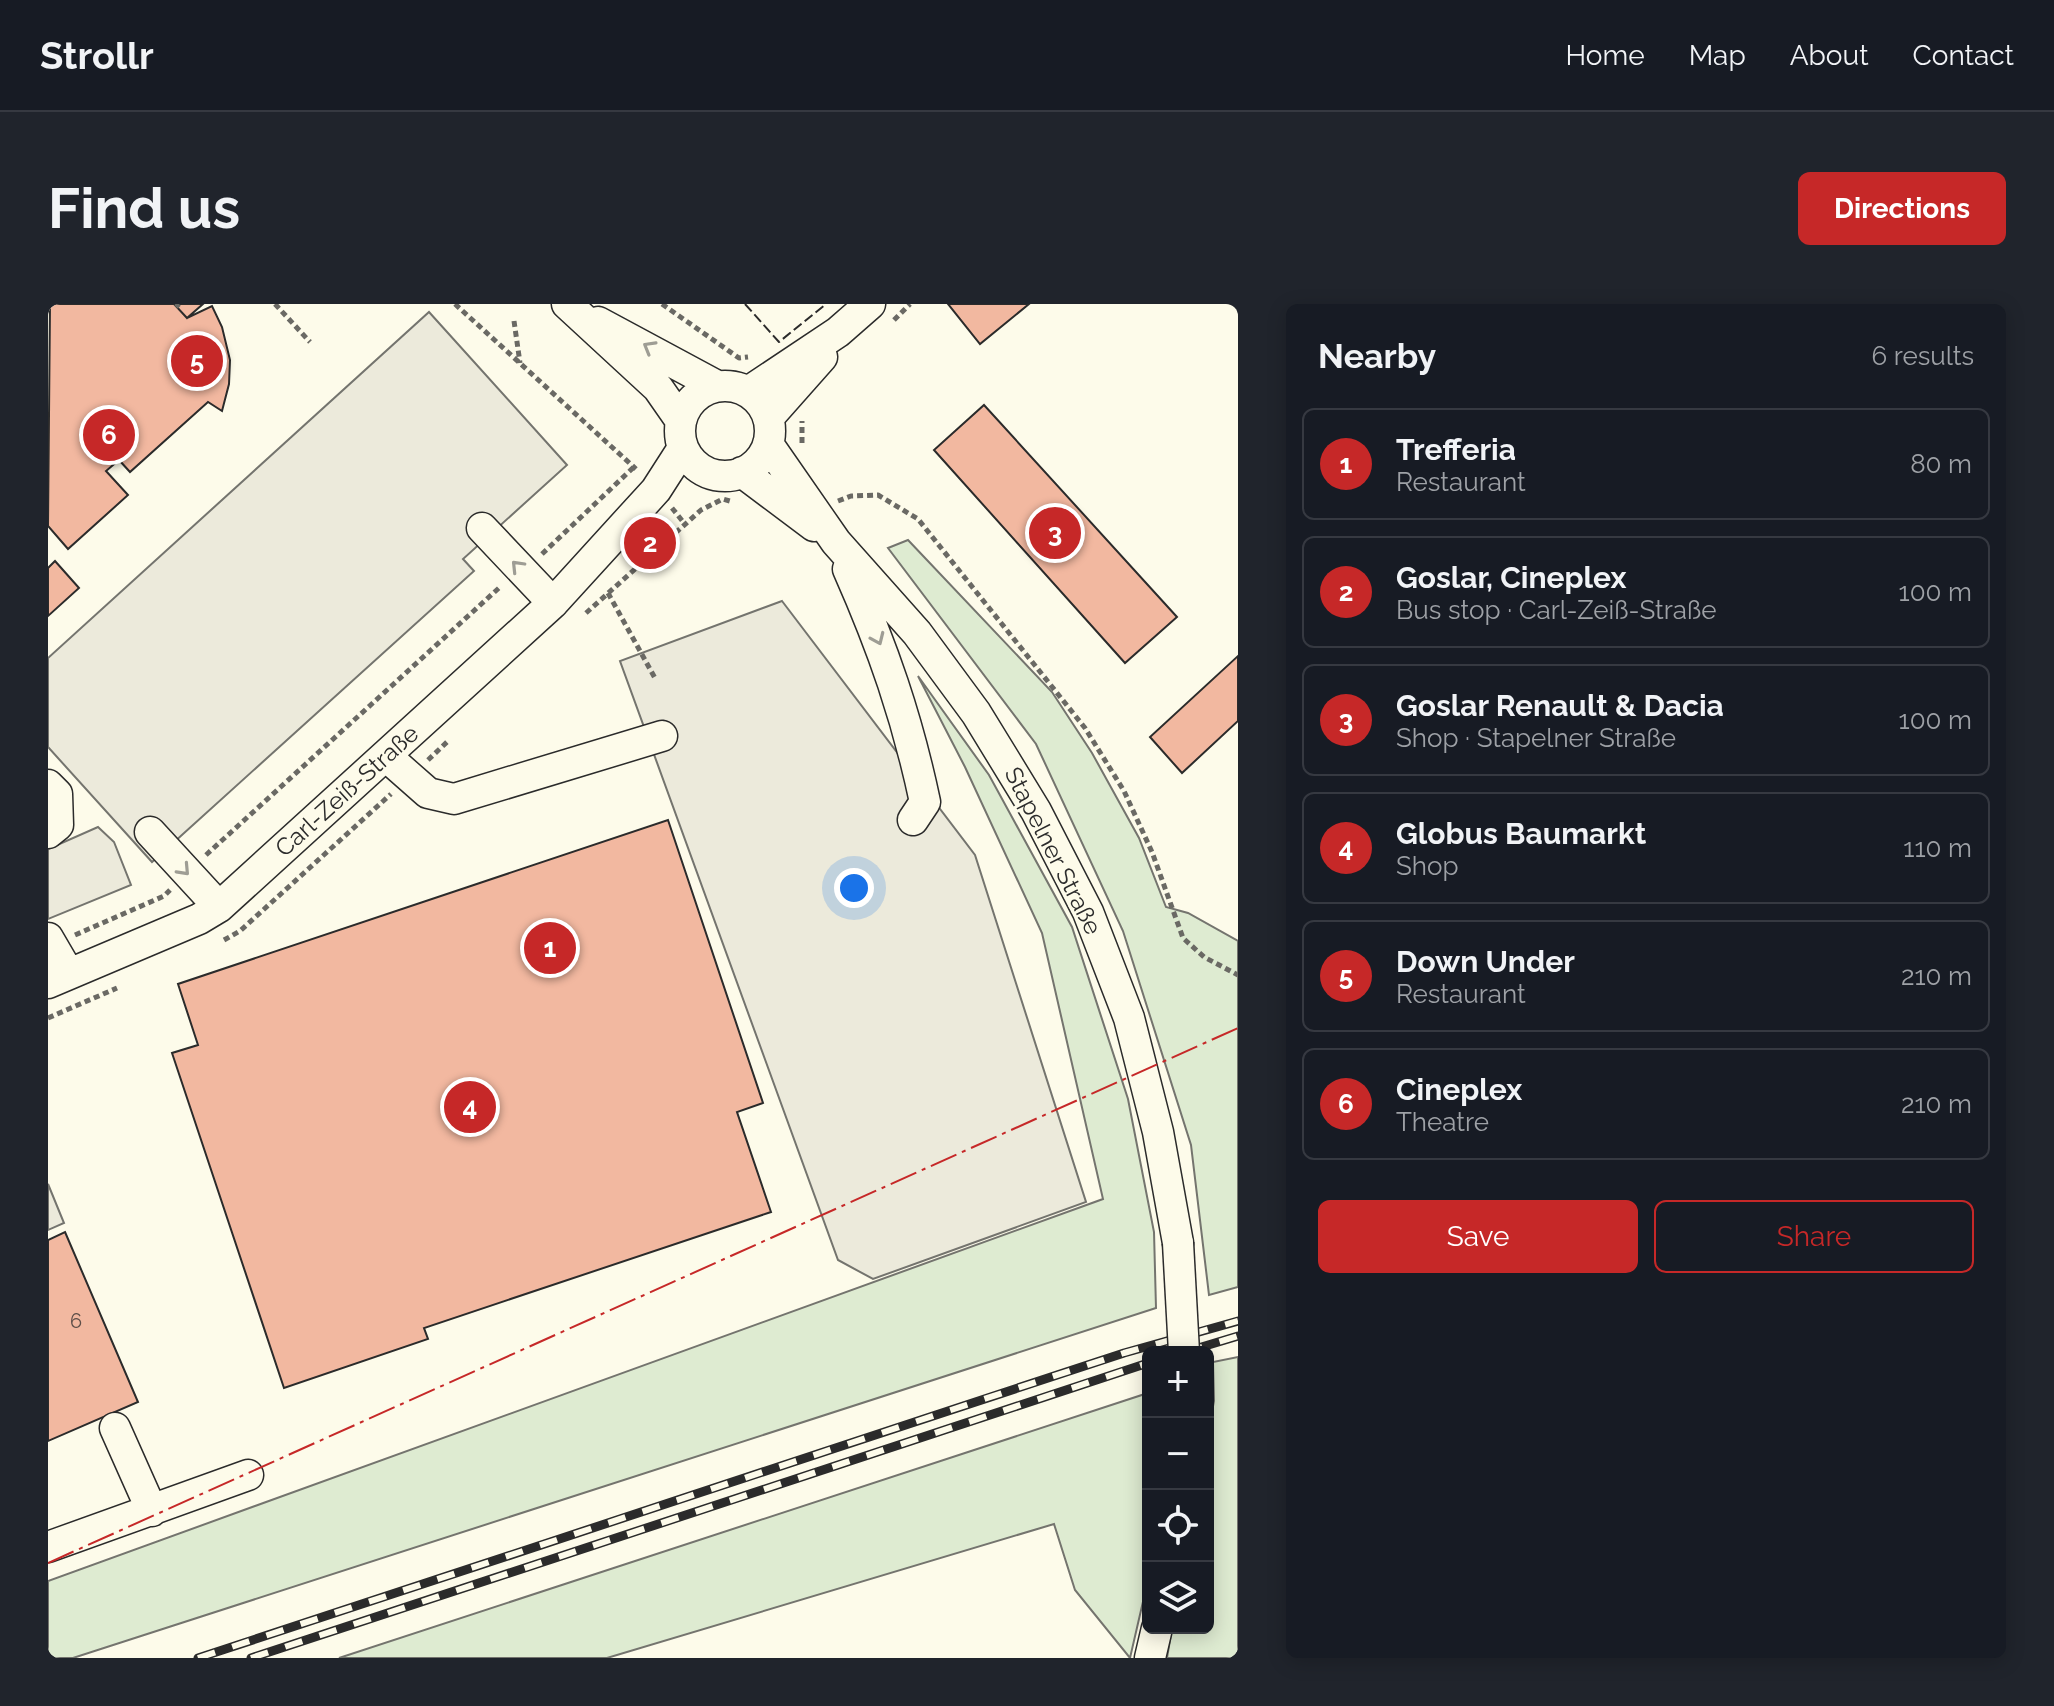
<!DOCTYPE html>
<html lang="en">
<head>
<meta charset="utf-8">
<style>
  body { margin:0; font-family:Raleway,sans-serif; background:#20242c; color:#f1f3f6 }
  .controls { position:absolute; right:24px; bottom:24px; display:grid; overflow:hidden; border-radius:12px; box-shadow:0 4px 20px #0003 }
  .controls button { width:72px; height:72px; display:grid; place-items:center; padding:0; border:0; border-bottom:2px solid #363941; background:#171b24; color:#f1f3f6; font:40px sans-serif }
  .you { position:absolute; left:806px; top:584px; width:28px; height:28px; margin:-20px; border:6px solid #fff; border-radius:50%; background:#1a73e8; box-shadow:0 0 0 12px #1a73e833 }
  .badge { display:grid; place-items:center; width:52px; height:52px; border-radius:50%; background:#c62828; color:#fff; font-size:26px; font-weight:700 }
  .pin { position:absolute; translate:-50% -50%; border:4px solid #fff; box-shadow:0 2px 8px #0006 }
  .list { margin:0; padding:0; list-style:none }
  h2 { display:flex; justify-content:space-between; align-items:center; height:104px; margin:0; padding:0 32px; font-size:34px }
  h2 small { font-size:26px; font-weight:400; color:#9ea1a6 }
  .list li { display:grid; grid-template-columns:52px 1fr auto; gap:24px; align-items:center; box-sizing:border-box; height:112px; margin:0 16px 16px; padding:0 16px; border:2px solid #363941; border-radius:12px }
  .list b { display:block; font-size:30px; white-space:nowrap }
  .list p { margin:0; font-size:26px; white-space:nowrap; color:#9ea1a6 }
  .list em { font-size:26px; font-style:normal; color:#9ea1a6 }
  .actions { display:flex; gap:16px; padding:24px 32px }
  .actions a { flex:1; padding:18px 0; border:2px solid #c62828; border-radius:12px; text-align:center; font-size:28px; color:#c62828 }
  .actions .main { background:#c62828; color:#fff }
  .icon { flex:none; width:44px; height:44px; fill:none; stroke:currentColor; stroke-width:2; stroke-linecap:round; stroke-linejoin:round }
  .map { position:relative; flex:none; width:1190px; height:1354px; overflow:hidden; border-radius:12px }
  header { display:flex; align-items:center; gap:48px; box-sizing:border-box; height:112px; padding:0 40px; background:#171b24; border-bottom:2px solid #363941 }
  header strong { font-size:38px }
  nav { display:flex; gap:44px; margin-inline-start:auto; font-size:28px }
  .intro { display:flex; align-items:center; justify-content:space-between; box-sizing:border-box; height:192px; padding:0 48px }
  h1 { margin:0; font-size:56px }
  .button { padding:20px 36px; border-radius:12px; background:#c62828; color:#fff; font-size:28px; font-weight:700 }
  main { display:flex; gap:48px; padding:0 48px }
  aside { flex:1; background:#171b24; border-radius:12px; box-shadow:0 4px 20px #0003 }
  .map>svg:first-child { display:block }
  .green { fill:#deebd1; stroke:#74746e; stroke-width:2 }
  .parking { fill:#eceadb; stroke:#74746e; stroke-width:2 }
  .building { fill:#f2b8a0; stroke:#2b2b2b; stroke-width:2 }
  .lines { fill:none; stroke-linecap:round; stroke-linejoin:round }
  .minor-casing { stroke:#2b2b2b; stroke-width:33 }
  .path { stroke:#6a6964; stroke-width:5; stroke-dasharray:6 4; stroke-linecap:butt }
  .minor { stroke:#fdfbea; stroke-width:30 }
  .rail-casing { stroke:#2b2b2b; stroke-width:9 }
  .rail { stroke:#fdfbea; stroke-width:6; stroke-dasharray:18; stroke-linecap:butt }
  .minor-bridge-casing { stroke:#2b2b2b; stroke-width:33; stroke-linecap:butt }
  .minor-bridge { stroke:#fdfbea; stroke-width:30 }
  .fence { stroke:#2b2b2b; stroke-width:2; stroke-dasharray:10 4; stroke-linecap:butt }
  .power { stroke:#c62828; stroke-width:2; stroke-dasharray:28 6 4 6; stroke-linecap:butt }
  .oneway { stroke:#9e9d94 }
  .labels { text-anchor:middle; stroke-width:6; stroke-linejoin:round; paint-order:stroke }
  .number-label { font-size:20px; fill:#5d4e48 }
  .street-label { font-size:24px; fill:#2b2b2b; stroke:#fdfbea }
</style>
</head>
<body>
<header>
<strong>Strollr</strong>
<nav><a>Home</a><a>Map</a><a>About</a><a>Contact</a></nav>
</header>
<div class="intro"><h1>Find us</h1><a class="button">Directions</a></div>
<main>
<div class="map">
<svg width="1190" height="1354" viewBox="0 0 1190 1354">
  <rect width="100%" height="100%" fill="#fdfbea"/>
  <path class="green" d="M860 236 1004 388 1044 449 1091 534 1118 603 1140 609 1190 637V983L1161 991 1143 841 1075 627 988 440 840 244Z
    M870 372 941 471 1024 623 1080 795 1106 928 1108 1004 25 1354H0V1277L1055 895 994 629 917 463Z
    M1190 1053V1354H1119L1124 1324H1160V1129L1166 1097 1165 1058Z
    M1100 1089V1276L1082 1354 1027 1286 1006 1220 559 1354H291Z"/>
  <path class="parking" d="M381 8 519 161 415 255 426 267 104 558 0 443V354Z
    M734 297 927 551 1038 898 825 975 790 956 572 357Z
    M50 523 66 538 83 581 0 615V545Z
    M0 880 16 919 0 926Z"/>
  <path class="building" d="M2 0H126L139 14 164 2 174 23 182 56 181 80 174 107 160 98 82 168 71 156 58 167 80 191 20 245 0 222Z
    M126 0H155L139 14Z
    M900 0H981L932 40Z
    M936 101 1129 313 1077 359 886 146Z
    M7 257 31 284 0 312V264Z
    M1190 352V417L1134 469 1102 433Z
    M620 516 715 799 689 808 723 908 376 1024 380 1035 236 1084 124 749 150 741 130 680Z
    M17 928 90 1098 0 1137V936Z"/>
  <g class="lines">
    <defs>
      <path id="minor" d="M519 0 610 84 633 117
        M550 18 669 82
        M632 127a45 45 0 1 1 90 0a45 45 0 1 1-90 0Z
        M700 88 790 28 822 0
        M720 114 774 53
        M720 140 788 238 869 329 928 409 988 507 1040 608 1081 714 1110 828 1130 939
        M694 168 766 222
        M434 224 505 299
        M800 265C835 344 859 413 877 498L865 516
        M338 452 380 489 406 495 614 432
        M0 481 9 490 10 521 0 529
        M102 528 171 603
        M0 634 21 670
        M0 679 151 615 171 603 505 299 608 186 635 144
        M67 1124 104 1207
        M0 1243 200 1171
        M1102 1354 1109 1324"/>
    </defs>
    <use href="#minor" class="minor-casing"/>
    <path class="path" d="M227 0 262 38
      M407 0 588 165
      M614 0 691 54 700 53
      M128 3 131 0
      M846 16 862 0
      M466 17 472 59
      M754 139V117
      M790 197 803 192 830 191 870 215 1037 424 1076 487 1104 548 1135 634 1156 653 1190 671
      M624 204 636 219
      M494 250 588 161
      M560 289 608 376
      M538 309 653 206 675 195 685 198
      M380 456 399 438
      M158 551 452 283
      M27 631 116 592 122 586
      M176 636 192 627 343 490
      M0 714 69 684"/>
    <use href="#minor" class="minor"/>
    <defs>
      <path id="rail" d="M1137 1048 1190 1032
        M150 1354 1076 1049 1190 1017
        M203 1354 1100 1059"/>
    </defs>
    <use href="#rail" class="rail-casing"/>
    <use href="#rail" class="rail"/>
    <defs>
      <path id="minor-bridge" d="M1130 939 1136 1048"/>
    </defs>
    <use href="#minor-bridge" class="minor-bridge-casing"/>
    <use href="#minor-bridge" class="minor-bridge"/>
    <path class="fence" d="M697 0 731 38 778 0"/>
    <path class="power" d="M0 1259 1190 724"/>
  </g>
  <defs><path id="oneway-chevron" d="M-2-3.5L2.5 0L-2 3.5" fill="none" stroke-width="1.6" stroke-linecap="round" stroke-linejoin="round" transform="scale(2)"/></defs>
  <g class="oneway">
    <use href="#oneway-chevron" transform="translate(601 43) rotate(-150)"/>
    <use href="#oneway-chevron" transform="translate(469 262) rotate(-134)"/>
    <use href="#oneway-chevron" transform="translate(830 335) rotate(66)"/>
    <use href="#oneway-chevron" transform="translate(136 566) rotate(47)"/>
  </g>
  <g class="labels">
    <g class="number-label">
      <text x="28" y="1024">6</text>
    </g>
    <g class="street-label">
      <text transform="translate(299 487) rotate(-42)" y="8">Carl-Zeiß-Straße</text>
      <text transform="translate(1005 547) rotate(63)" y="8">Stapelner Straße</text>
    </g>
  </g>
</svg>
<div class="controls">
<button>+</button>
<button>−</button>
<button><svg class="icon" aria-label="locate" viewBox="0 0 24 24"><circle cx="12" cy="12" r="6"/><path d="M12 2v4M12 18v4M2 12h4M18 12h4"/></svg></button>
<button><svg class="icon" aria-label="layers" viewBox="0 0 24 24"><path d="M12 4l9 5-9 5-9-5zM3 14l9 5 9-5"/></svg></button>
</div>
<div class="you"></div>
<div class="pin badge" style="left:502px;top:644px">1</div>
<div class="pin badge" style="left:602px;top:239px">2</div>
<div class="pin badge" style="left:1007px;top:229px">3</div>
<div class="pin badge" style="left:422px;top:803px">4</div>
<div class="pin badge" style="left:149px;top:57px">5</div>
<div class="pin badge" style="left:61px;top:131px">6</div>
</div>
<aside>
<h2>Nearby<small>6 results</small></h2>
<ul class="list">
<li><span class="badge">1</span><div><b>Trefferia</b><p>Restaurant</p></div><em>80 m</em></li>
<li><span class="badge">2</span><div><b>Goslar, Cineplex</b><p>Bus stop · Carl-Zeiß-Straße</p></div><em>100 m</em></li>
<li><span class="badge">3</span><div><b>Goslar Renault &amp; Dacia</b><p>Shop · Stapelner Straße</p></div><em>100 m</em></li>
<li><span class="badge">4</span><div><b>Globus Baumarkt</b><p>Shop</p></div><em>110 m</em></li>
<li><span class="badge">5</span><div><b>Down Under</b><p>Restaurant</p></div><em>210 m</em></li>
<li><span class="badge">6</span><div><b>Cineplex</b><p>Theatre</p></div><em>210 m</em></li>
</ul>
<div class="actions"><a class="main">Save</a><a>Share</a></div>
</aside>
</main>
</body>
</html>
